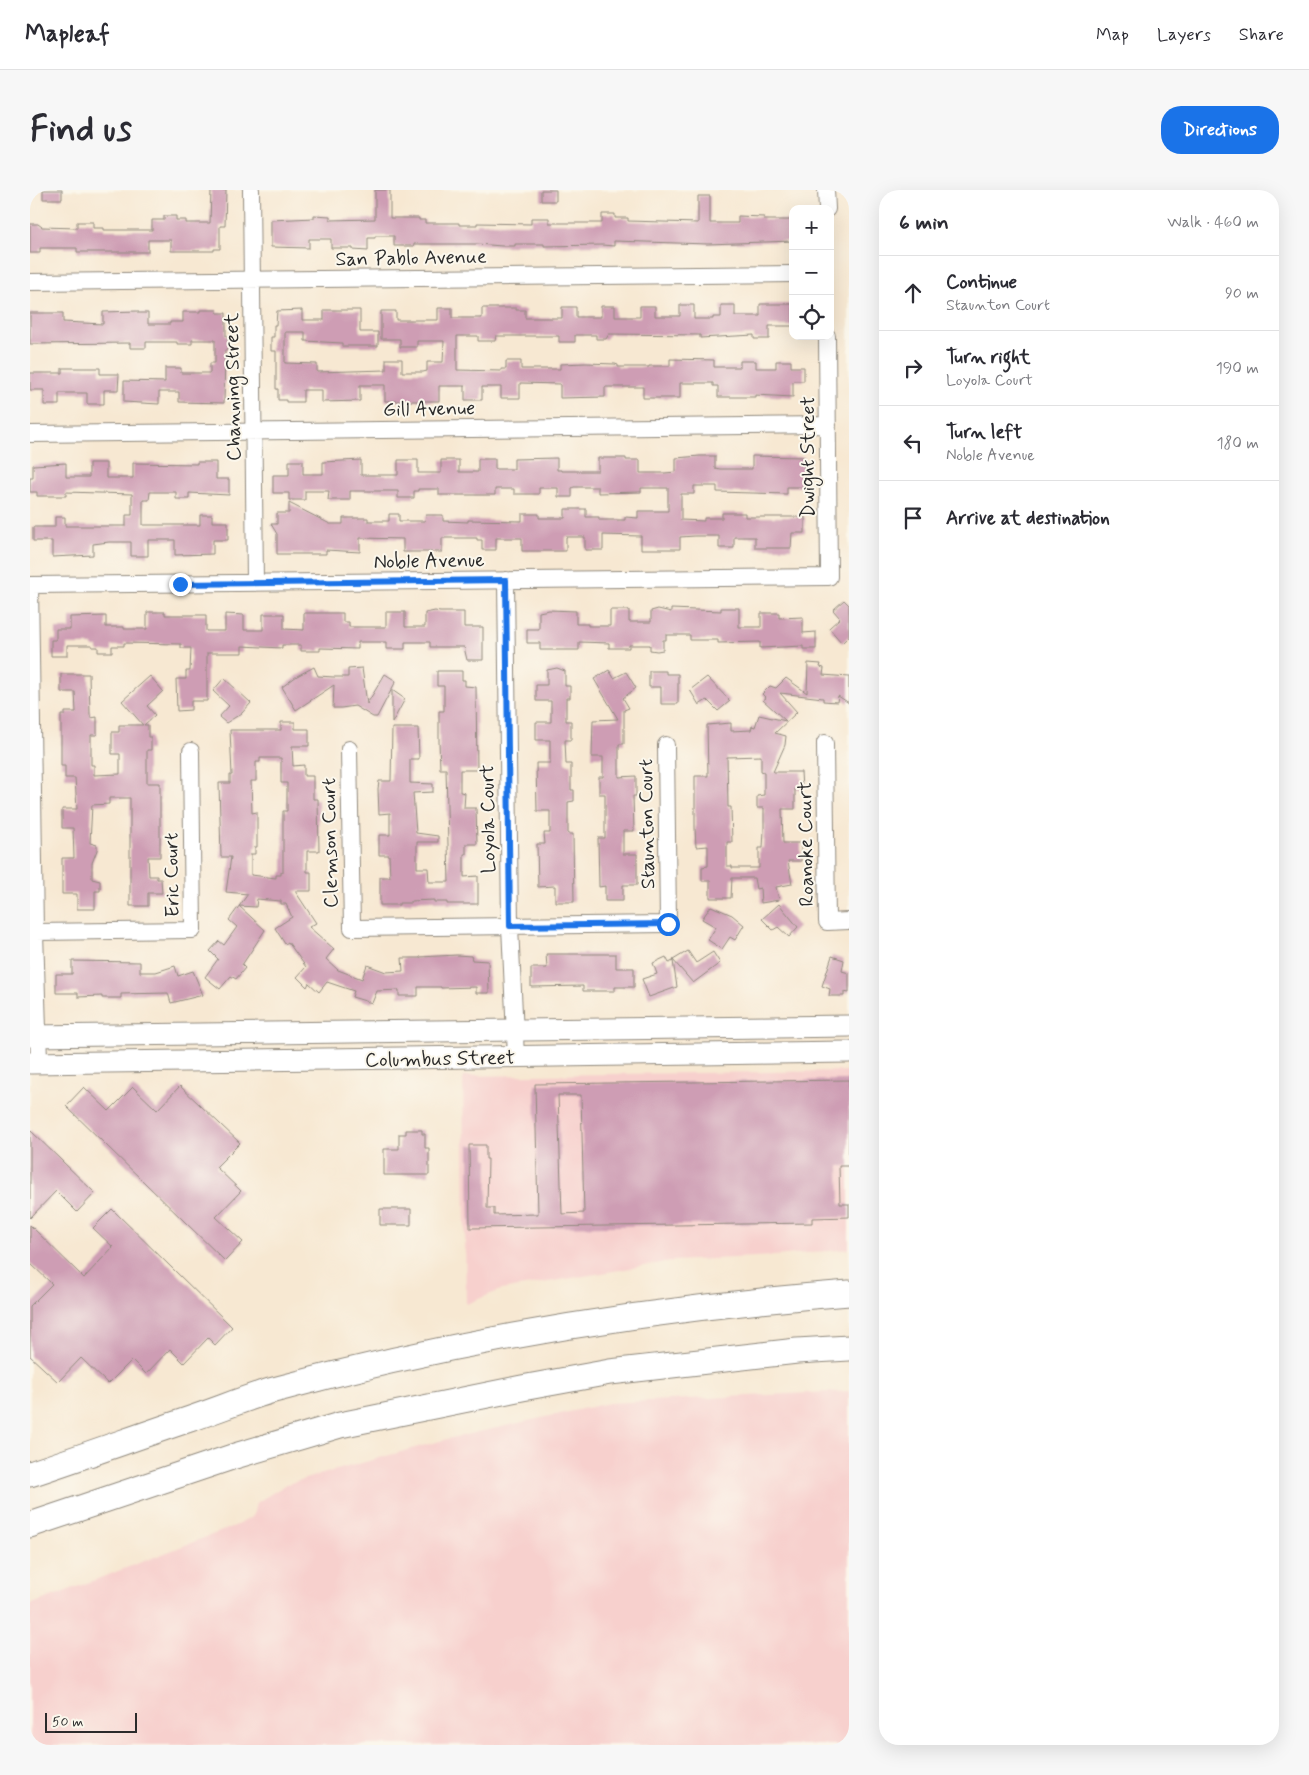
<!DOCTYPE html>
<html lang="en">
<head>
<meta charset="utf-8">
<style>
  body { margin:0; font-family:Mynerve,sans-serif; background:#f7f7f7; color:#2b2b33 }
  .controls { position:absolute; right:15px; top:15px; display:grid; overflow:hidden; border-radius:10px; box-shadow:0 5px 20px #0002 }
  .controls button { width:45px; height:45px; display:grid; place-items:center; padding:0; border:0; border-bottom:1px solid #e1e1e2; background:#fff; color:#2b2b33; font:25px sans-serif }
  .scale { position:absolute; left:15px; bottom:12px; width:92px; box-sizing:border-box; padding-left:5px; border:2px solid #2b2b2b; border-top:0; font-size:14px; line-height:18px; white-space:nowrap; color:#2b2b2b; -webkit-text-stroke:4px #fbf7ec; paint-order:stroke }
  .stop { position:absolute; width:15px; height:15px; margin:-11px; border:4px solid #1a73e8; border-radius:50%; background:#fff }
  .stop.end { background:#1a73e8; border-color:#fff; box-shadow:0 1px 5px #0008 }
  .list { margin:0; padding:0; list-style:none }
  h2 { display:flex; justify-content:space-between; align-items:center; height:65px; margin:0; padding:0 20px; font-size:21px }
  h2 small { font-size:16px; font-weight:400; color:#7c7c81 }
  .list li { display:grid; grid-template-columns:32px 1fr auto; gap:15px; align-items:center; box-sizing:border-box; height:75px; padding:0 20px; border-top:1px solid #e1e1e2 }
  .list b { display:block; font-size:19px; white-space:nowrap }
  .list p { margin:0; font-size:16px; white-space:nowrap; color:#7c7c81 }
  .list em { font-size:16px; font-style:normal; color:#7c7c81 }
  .icon { flex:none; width:28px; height:28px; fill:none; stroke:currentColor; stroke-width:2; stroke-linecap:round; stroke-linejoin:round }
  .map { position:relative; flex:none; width:819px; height:1555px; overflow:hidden; border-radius:20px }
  header { display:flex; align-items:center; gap:30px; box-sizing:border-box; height:70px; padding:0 25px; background:#fff; border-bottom:1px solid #e1e1e2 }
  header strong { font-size:24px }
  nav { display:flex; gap:28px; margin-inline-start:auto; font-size:18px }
  .intro { display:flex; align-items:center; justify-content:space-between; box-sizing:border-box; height:120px; padding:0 30px }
  h1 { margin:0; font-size:35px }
  .button { padding:12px 22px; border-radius:20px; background:#1a73e8; color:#fff; font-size:18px; font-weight:700 }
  main { display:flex; gap:30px; padding:0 30px }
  aside { flex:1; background:#fff; border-radius:20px; box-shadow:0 5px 20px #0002 }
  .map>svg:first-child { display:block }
  .built { fill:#f7d0cd }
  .building { fill:#ce9db4; fill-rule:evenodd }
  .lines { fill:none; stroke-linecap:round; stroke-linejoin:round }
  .minor-casing { stroke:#918a7e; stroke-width:18 }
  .major-casing { stroke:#918a7e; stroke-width:23 }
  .highway-casing { stroke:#918a7e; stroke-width:27 }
  .minor { stroke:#fff; stroke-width:16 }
  .major { stroke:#fff; stroke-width:21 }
  .highway { stroke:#fff; stroke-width:25 }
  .route { stroke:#1a73e8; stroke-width:6 }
  .labels { text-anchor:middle; stroke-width:4; stroke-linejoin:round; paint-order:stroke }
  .street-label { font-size:20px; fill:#2b2b2b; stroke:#fbf7ec }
</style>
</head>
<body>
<header>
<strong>Mapleaf</strong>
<nav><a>Map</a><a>Layers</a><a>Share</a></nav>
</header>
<div class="intro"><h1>Find us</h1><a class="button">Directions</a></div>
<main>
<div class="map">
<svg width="819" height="1555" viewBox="0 0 819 1555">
  <rect width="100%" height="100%" fill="#fbf7ec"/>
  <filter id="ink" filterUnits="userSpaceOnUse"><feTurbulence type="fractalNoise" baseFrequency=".02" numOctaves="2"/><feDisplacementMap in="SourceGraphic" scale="10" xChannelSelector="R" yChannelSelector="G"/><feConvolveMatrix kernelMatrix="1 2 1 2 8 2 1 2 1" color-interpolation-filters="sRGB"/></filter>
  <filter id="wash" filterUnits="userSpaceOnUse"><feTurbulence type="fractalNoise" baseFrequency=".0096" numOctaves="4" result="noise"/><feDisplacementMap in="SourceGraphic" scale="20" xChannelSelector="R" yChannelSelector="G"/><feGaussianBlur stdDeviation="1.12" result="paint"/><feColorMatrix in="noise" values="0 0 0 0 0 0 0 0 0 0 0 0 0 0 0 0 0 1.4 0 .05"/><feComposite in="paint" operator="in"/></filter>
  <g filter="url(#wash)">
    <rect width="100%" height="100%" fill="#f7e8d2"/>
    <path class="built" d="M819 881V1059L745 1066 643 1071 471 1100 436 1114 433 886Z
      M819 1201V1555H0V1415L210 1334 223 1326 226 1313 257 1294 417 1249 579 1213Z"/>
    <g id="blocks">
      <path class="building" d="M13 0H32V9H13Z
        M181 0H196L195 36H190V59H184V61H141V50H118V62H47V58H10V63H0V34H8L12 37 47 38V32H63V38H74V40H122V30H134V26H146V30H156V33H180Z
        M345 0H360V28H389V30H395V33H429V35H447V33L501 34V28H519V33H572V24H585V28H598V31L668 33V6H680V33H708V26L734 27V30H763V51L678 54 584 51V56L572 55 514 56V54H485V56H472L447 54H384V56H364V46H345V48H338V61L323 60V58H301V49H279V58L241 57V30L284 28V25L300 26V30L345 29Z
        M511 0H526V11H511Z
        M730 114H763V136H739V149H724V145L670 148V145L579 144 576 149H566V145H545V152H529V146H466L465 151H448V146H427V180L471 181V179H476V171H491V179H530V174L556 173 585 174 588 175V177H619V176H640V169L684 170V177H710V171H726V178H746V171H761V177H774V191H763V207L725 205V207H688V196H683V193H650V208H613V197H575V207L530 208V194L490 193V208H471V197H452V210H435V196H409V211H355V195H330V211L292 212V200H273V212H256V210H248V199H246V161H241V147H244V135H246L247 121 272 120V130H294V120H330V142H348V156H312V153L275 151V142H255V173L287 174V182L356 180V169H372V182H393L397 181V172H413L414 151H387V157H370V149H351V121H366V130H408V118H422V128H452V118H486V120H495V128H532V117H546V127H571V116H585V127H610V116H625V126H650V115H664V129H683V127H691V115H705V126H730Z
        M170 120H187V123H196V146H198V160H195L194 213 149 212V202H129V214L94 212V191L135 192V178H151V183H180V173H185V150H162V154H147V152H116V158H100V153L0 154V123H33V132L73 134V122L108 121V123H118V134H140V132H153V122H170Z
        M32 178H70V184H89L88 200H74V214H57V203H29V215H14V200H0V183H32Z
        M670 266H685V278L690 279H722V266L774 267V297H757V304L687 302V296H664V304H651V330L674 331V328H692V323H715V327H775V343H762L761 358H725V347H704V358H689V346H665L650 347V359H611V346L573 345V360H555V347H536V361H492V348H466V360H452V350H447V348H412V362H373V349L330 348V362L296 360V364H247V344L241 334H247V323H259V313L300 334H313V328H338V331H359V324H369V331H395L396 325H413V331L438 332V330L492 331V324H509V328H535V319H556V327H569V330H595V327L608 328V321H638V298H611V302L568 303V297H544L542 298V307H528V298H509V304H484V299H465V305H409V299H388V301H384V308H368V301H320V310H298L299 301H275V310H259V303H243V285H259V271H273V284H293V272L331 270V285H368V270H388V283H411V270H429V282H448V269H465V279H484V269L527 268V280H531V281H568V268H596V270H610V283H635L646 282V268Z
        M167 272H186V289H199V305L159 303V309H146V302H120L119 310H113V335H170V325H182V332H198V350H183V364L145 365V350H118V366H101V352H79L63 354V365L22 367V351H3V337H25V327H35V336H96V325H102V304L36 302V306H7V302H0V288H3V275L36 273V287H59V273H76V288H103V273L167 274Z
        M814 410 819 415V446L812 453 799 438 810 428 803 420Z
        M691 418H709V437H731V423H749V428L773 427V443L786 442V459H773V456L730 458V452L688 453V450H660V445H636V450H633V460L627 461 620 460V455H599V458H579V453L549 452V460H510V453H497V439H509V422L519 420 546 421V434H558V436H580V420H599V432H621V421L628 419 641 422V419L691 421Z
        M405 421 410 422H434V437H453V470H437L434 457H400V452H375V459H356V452H328V459L290 458V461H271V455H252V458L212 456V463H177V511H161V520L147 521 146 489H156V481H160L161 458H151V454L94 453V456H82V462H68V457H62V455H37V466H21V450H26V439H40V427L76 426V437H94V439H117V422H135V425H176V441H195V424L214 425V440H233V424H254V439L274 440V423H313V432H319V437H356V422H375V437H395V423Z
        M778 473 791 474 790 477 794 478 793 485 819 487V513L808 506 807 512 793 511V508L750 503 767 522 745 543 756 546 755 555 743 582H771L772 599H765V619H752L753 653H771V671H758L762 694 746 697 749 710 731 713 730 698 726 699 724 688H702L701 708H680V691H672V677L678 676V656L666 657 665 638V586H678L677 535 701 533V541L721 540 722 536 725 537 729 525 756 531 733 510 736 508 732 504 740 496 746 498 756 488 777 503ZM731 566V581L734 582V605L727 606V618H734V640L733 658H729V678H702V676H697V652H702L701 617H698L697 567Z
        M284 477 288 486 304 487H318V479L332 478 337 514 355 484 366 491 347 527H343L325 516 311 518H303L304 495 266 520 252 497 267 486Z
        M527 478 535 481V496H540V508H536V531H541V550H535L536 574H541V600H544V611L538 612V644H543L544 712H525V696L508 697 507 654H515L514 643H520V621H507L506 573H520V550H506V532H521V511H506V495H517V480Z
        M579 480 584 488 596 482 606 498 593 508 599 518 594 520V554H589V587L606 586V606H603L604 641H593V664H607V695H593V711H575V696L569 697 568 648H575V604H569V587H573V567H562L563 530 588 529 564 489Z
        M407 481H432V490H435V496L446 497 447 580H430V602L435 603 434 618H446L447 654H436V664H434V687L448 686V714H417V712H404V710L381 711V713H369V715H350V687H360L359 665H349V645H360V623L349 624 348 599 349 591H361L362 538H388L389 569H380V593L403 594V602L383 603 386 643 408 646V652H387V678H398L399 692H419L416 579H410L409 551V521H414V496H407Z
        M619 481H636V484H648V514H631V497H619Z
        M31 484H59L60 525 61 528 67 527V545H61V575H64V585L90 584V564H82V542H89V535H113L92 511 120 486 133 501 117 516 125 525 114 535H118V547H121V560H117V593H130V667H118L119 686H127V689H131L132 703H118V716H100V608H79V614L62 615 60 653 67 655V660L62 673V689L70 691V701H65V719H47V704H32V668H44L43 638H32V619H47L45 588H35V576H31V525H35V522H46L45 502H31Z
        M677 487 700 511 688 521 677 510 669 515 660 500Z
        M194 488 221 513 212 523 196 533 189 527 199 516 183 501Z
        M362 500 375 509 362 533Z
        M251 532H265V539H279V556H262L263 576 274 575V586H283V609H288L289 661H277V682H281V701H265L286 733 279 737 304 759 296 769 308 780 332 789 337 775 356 782 373 781 372 768H390V767L427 765 441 766 442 770 458 771 459 803H446V797L411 798V797H388V806H369V800L347 801 342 813 322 807 324 801 297 792 289 802 279 793 277 797 267 787 276 777 258 752 255 754 245 738 262 727 256 714H251V711L227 709 226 717 209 716 235 740 212 775 215 778 206 789 201 786 190 799 175 787 188 769 180 761 189 751 194 755 207 737 199 730 218 704 196 702 201 667H191L189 593H200V585H202L200 540H251ZM230 568H251V593H257V621H253V682H251V685H246V688L221 685V664H225V657H227V622L222 623 221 591H226V572H230Z
        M749 714 768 737 759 747 748 737 743 740 732 729Z
        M681 716 702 725 714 735 705 750 700 747 692 759 678 750 686 737 672 729Z
        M658 761 666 773 683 762 690 773 663 793 643 770Z
        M516 764H586V778H604V797H585V801H553V796L501 797V778H517Z
        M802 766 814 770 812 781 819 783V803L814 802V806H799L800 799 792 796Z
        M636 767 639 773 643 771 647 797 619 807 612 789 627 784 623 773Z
        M42 771 110 772V782H126L145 776 148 786 163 781 173 805 141 813 138 803 91 804V808H72V806L48 807V803H26V784H42Z
        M819 890V976H809L810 1014H819V1027L782 1028V1033L440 1038 439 955H456V969H458L457 1018H464V1025L508 1024 505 894ZM528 905H551L554 1023 532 1024Z
        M150 896 210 953 186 977 211 1001 186 1027 213 1052 195 1071 36 916 54 897 79 921 103 897 127 920Z
        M0 940 65 1003 47 1022 26 1001 0 1028Z
        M376 940H392V944H395V958H399V985H354V959H369V944H376Z
        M82 1019 202 1137 185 1155 178 1148 154 1173 140 1159 116 1184 102 1170 78 1194 51 1168 28 1192 0 1166V1116L22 1094 0 1073V1035L54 1088 83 1057 63 1038Z
        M350 1019H381V1035H350Z"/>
    </g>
  </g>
  <g filter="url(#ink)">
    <use href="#blocks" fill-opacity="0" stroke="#918a7e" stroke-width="1"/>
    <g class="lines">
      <defs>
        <path id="minor" d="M221 0 225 393
          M796 0 797 19
          M0 92 763 84
          M0 244 798 235
          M476 390 480 736 486 867
          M0 395 799 387 797 146
          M0 395 5 742 9 872
          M795 553 797 732 819 731
          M319 559 322 738 638 734 636 555
          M5 742 163 740 161 561"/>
        <path id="major" d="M0 846 819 836
          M0 873 819 862"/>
        <path id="highway" d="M0 1284C54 1266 107 1247 160 1229 187 1220 213 1209 240 1201 430 1149 623 1118 819 1103
          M0 1335 205 1266 310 1235 492 1198 580 1182 767 1161 819 1158"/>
      </defs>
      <use href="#minor" class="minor-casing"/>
      <use href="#major" class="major-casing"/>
      <use href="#highway" class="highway-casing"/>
      <use href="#minor" class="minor"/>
      <use href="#major" class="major"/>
      <use href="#highway" class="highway"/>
    </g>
  </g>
  <g class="lines" filter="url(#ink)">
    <path class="route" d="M150 394 476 390 480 736 638 734"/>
  </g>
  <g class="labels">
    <g class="street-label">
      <text transform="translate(381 67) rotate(-1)" y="7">San Pablo Avenue</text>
      <text transform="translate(202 197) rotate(-91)" y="7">Channing Street</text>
      <text transform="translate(399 218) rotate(-1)" y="7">Gill Avenue</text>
      <text transform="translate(777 267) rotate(-90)" y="7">Dwight Street</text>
      <text transform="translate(399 370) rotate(-1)" y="7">Noble Avenue</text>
      <text transform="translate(457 629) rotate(-91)" y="7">Loyola Court</text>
      <text transform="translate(616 634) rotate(-91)" y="7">Staunton Court</text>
      <text transform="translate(299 653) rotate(-91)" y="7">Clemson Court</text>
      <text transform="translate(775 654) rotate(-91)" y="7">Roanoke Court</text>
      <text transform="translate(141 685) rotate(-91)" y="7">Eric Court</text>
      <text transform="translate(410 868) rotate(-1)" y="7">Columbus Street</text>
    </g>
  </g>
</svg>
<div class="controls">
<button>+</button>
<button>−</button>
<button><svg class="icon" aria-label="locate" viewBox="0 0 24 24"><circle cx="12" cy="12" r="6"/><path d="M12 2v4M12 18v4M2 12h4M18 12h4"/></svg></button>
</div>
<div class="scale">50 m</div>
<div class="stop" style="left:638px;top:734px"></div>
<div class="stop end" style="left:150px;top:394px"></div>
</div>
<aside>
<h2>6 min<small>Walk · 460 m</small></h2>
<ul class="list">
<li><svg class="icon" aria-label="ahead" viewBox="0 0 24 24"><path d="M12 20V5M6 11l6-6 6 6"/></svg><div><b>Continue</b><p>Staunton Court</p></div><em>90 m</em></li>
<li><svg class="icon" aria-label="right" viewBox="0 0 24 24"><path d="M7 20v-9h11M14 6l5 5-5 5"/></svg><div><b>Turn right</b><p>Loyola Court</p></div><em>190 m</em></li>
<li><svg class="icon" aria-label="left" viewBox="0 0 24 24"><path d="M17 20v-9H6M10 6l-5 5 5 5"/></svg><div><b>Turn left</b><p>Noble Avenue</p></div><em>180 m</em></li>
<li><svg class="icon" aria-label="arrive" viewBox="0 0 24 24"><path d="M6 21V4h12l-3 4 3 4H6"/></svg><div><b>Arrive at destination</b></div></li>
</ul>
</aside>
</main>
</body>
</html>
